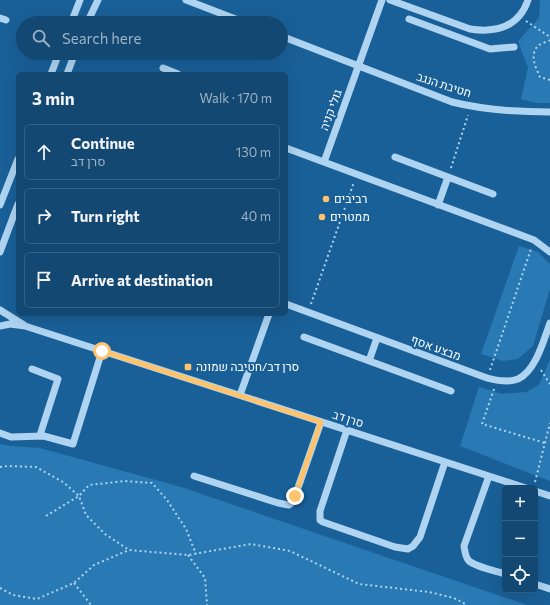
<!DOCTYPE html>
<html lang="en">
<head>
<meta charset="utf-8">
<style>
  body { margin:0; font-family:Commissioner,Heebo,sans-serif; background:#1c4f77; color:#f1f3f6 }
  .controls { position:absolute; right:12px; bottom:12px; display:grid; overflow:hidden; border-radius:6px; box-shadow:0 4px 16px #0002 }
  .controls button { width:36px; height:36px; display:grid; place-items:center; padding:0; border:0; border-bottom:1px solid #326084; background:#134872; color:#f1f3f6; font:20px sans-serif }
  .stop { position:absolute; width:12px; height:12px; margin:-9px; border:3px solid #ffc36e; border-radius:50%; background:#fff }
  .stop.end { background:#ffc36e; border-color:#fff; box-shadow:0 1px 4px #0008 }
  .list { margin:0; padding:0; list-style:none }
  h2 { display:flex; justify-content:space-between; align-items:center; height:52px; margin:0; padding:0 16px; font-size:17px }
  h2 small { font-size:13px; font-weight:400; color:#9db2c4 }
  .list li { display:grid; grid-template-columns:26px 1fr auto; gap:12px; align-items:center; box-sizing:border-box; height:56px; margin:0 8px 8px; padding:0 8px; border:1px solid #326084; border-radius:6px }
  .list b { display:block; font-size:15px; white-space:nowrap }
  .list p { margin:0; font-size:13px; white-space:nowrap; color:#9db2c4 }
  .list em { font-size:13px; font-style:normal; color:#9db2c4 }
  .icon { flex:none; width:22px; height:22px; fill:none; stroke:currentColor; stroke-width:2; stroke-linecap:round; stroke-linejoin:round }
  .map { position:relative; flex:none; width:550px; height:605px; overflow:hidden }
  .search { position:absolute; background:#134872; box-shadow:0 4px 16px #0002; left:16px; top:16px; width:272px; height:44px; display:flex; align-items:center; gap:10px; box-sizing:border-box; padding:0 14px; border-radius:22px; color:#9db2c4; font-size:15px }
  .panel { position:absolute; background:#134872; box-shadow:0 4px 16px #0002; left:16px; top:72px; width:272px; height:244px; border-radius:6px }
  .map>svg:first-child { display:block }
  .green { fill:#2979b4 }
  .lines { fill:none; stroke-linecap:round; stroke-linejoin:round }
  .path { stroke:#aed4f1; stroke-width:2; stroke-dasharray:2 3; stroke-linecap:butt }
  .minor { stroke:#aed4f1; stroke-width:7 }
  .route { stroke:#ffc36e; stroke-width:5 }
  .poi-dot { fill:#ffc36e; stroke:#196098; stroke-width:1.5 }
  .labels { text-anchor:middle; stroke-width:4; stroke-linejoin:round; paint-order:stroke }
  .street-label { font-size:12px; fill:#fff; stroke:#196098 }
  .poi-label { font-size:12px; fill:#fff; stroke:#196098; text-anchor:start }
</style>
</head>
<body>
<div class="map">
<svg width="550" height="605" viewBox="0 0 550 605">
  <rect width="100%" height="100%" fill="#196098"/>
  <path class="green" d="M540 0H550V103H536L521 99 528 68 518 41 539 18Z
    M519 246 538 252 550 264V289L533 346 518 359 503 361 481 354Z
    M550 359V481L460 446 479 387 502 394 526 392 539 385Z
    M0 444 11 446 40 448 181 487 527 605H0Z"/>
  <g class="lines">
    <path class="path" d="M526 21 550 37
      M550 40C547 42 541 43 538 46 529 55 536 68 540 77L550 80
      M451 168 468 115
      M311 304 354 182
      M490 370 531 249
      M541 370 550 384
      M494 389 482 424 545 443
      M0 467 8 466 36 467 63 482 79 496 86 515 105 534 129 550
      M535 482 550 423
      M46 516 79 496 89 485 125 481 152 483 167 500 186 529 196 554
      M188 555 205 578 207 605
      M74 583 91 605
      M0 588 13 595 37 599 74 583 94 565 129 550 188 555 251 544 290 551 359 584 429 592 454 598 467 605"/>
    <path class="minor" d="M186 0 246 23
      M390 0 470 29C496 33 519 27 528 0
      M0 18 6 20
      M409 19 490 49 514 47
      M71 23 80 0
      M87 23 98 0
      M281 36 452 102C484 110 517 112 550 112
      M163 68 178 74
      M51 74 59 53
      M67 74 75 53
      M286 148 534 240 550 252
      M395 157 493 194
      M324 162 382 0
      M0 205 18 159
      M438 205 448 177
      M0 252 18 204
      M286 304 487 378C496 380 508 383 518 379 536 371 544 339 550 323
      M0 310 24 325
      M0 326 10 324 25 326 526 488
      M304 337 451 391
      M369 361 377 338
      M32 369 58 379 40 435 73 444 102 351
      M240 395 269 314
      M347 430 320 511V520L323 522 395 547 408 549 413 546 420 537 445 462
      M0 433 11 437 43 436
      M194 476 278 503 289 505 293 502 321 422
      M489 476 464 546C465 551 465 557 469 561 476 567 496 571 505 574
      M535 491 550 496
      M535 584 550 589"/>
  </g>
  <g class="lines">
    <path class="route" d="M102 351 321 422 295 496"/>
  </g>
  <g class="poi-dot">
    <circle cx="326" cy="199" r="4"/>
    <circle cx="322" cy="217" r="4"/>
    <rect x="184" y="363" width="8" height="8" rx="2"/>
  </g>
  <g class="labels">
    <g class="street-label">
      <text transform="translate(444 85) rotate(18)" y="4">חטיבת הנגב</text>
      <text transform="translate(331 110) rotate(-70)" y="4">גולי קניה</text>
      <text transform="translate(436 348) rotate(20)" y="4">מבצע אסף</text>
      <text transform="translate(348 419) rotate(18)" y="4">סרן דב</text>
    </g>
    <g class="poi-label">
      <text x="334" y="203">רביבים</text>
      <text x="330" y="221">ממטרים</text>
      <text x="196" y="371">סרן דב/חטיבה שמונה</text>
    </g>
  </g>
</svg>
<div class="controls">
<button>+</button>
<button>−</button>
<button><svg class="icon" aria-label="locate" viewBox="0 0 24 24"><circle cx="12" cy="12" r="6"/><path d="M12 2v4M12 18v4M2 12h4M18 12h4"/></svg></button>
</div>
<div class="stop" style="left:102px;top:351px"></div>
<div class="stop end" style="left:295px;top:496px"></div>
<div class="search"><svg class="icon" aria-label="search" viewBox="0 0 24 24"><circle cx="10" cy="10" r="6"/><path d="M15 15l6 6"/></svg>Search here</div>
<section class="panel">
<h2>3 min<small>Walk · 170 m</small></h2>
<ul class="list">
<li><svg class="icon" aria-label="ahead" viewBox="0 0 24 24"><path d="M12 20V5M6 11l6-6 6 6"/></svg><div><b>Continue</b><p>סרן דב</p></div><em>130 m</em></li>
<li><svg class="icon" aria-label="right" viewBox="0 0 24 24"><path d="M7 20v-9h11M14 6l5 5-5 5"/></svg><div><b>Turn right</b></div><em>40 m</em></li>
<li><svg class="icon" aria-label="arrive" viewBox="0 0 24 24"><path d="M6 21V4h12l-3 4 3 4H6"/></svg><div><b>Arrive at destination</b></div></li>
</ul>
</section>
</div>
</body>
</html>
